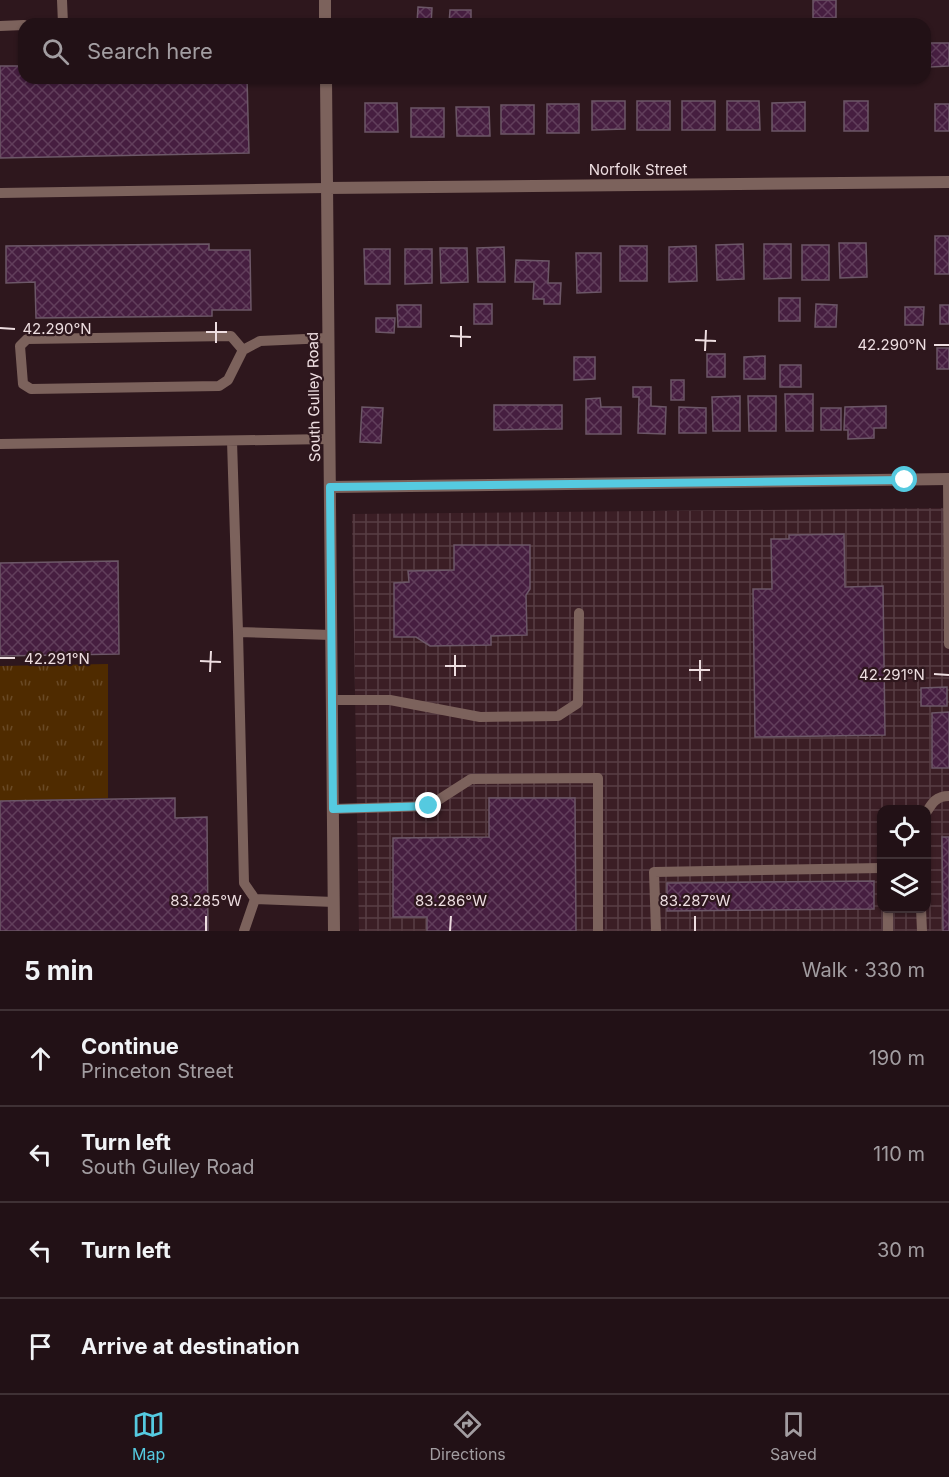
<!DOCTYPE html>
<html lang="en">
<head>
<meta charset="utf-8">
<style>
  body { margin:0; font-family:Inter,sans-serif; background:#2e1f23; color:#f1f3f6 }
  .controls { position:absolute; right:18px; bottom:18px; display:grid; overflow:hidden; border-radius:12px; box-shadow:0 2px 4px #0004 }
  .controls button { width:54px; height:54px; display:grid; place-items:center; padding:0; border:0; border-bottom:2px solid #3f3135; background:#221116; color:#f1f3f6; font:30px sans-serif }
  .stop { position:absolute; width:18px; height:18px; margin:-14px; border:4px solid #55cae0; border-radius:50%; background:#fff }
  .stop.end { background:#55cae0; border-color:#fff; box-shadow:0 2px 6px #0008 }
  .list { margin:0; padding:0; list-style:none }
  h2 { display:flex; justify-content:space-between; align-items:center; height:78px; margin:0; padding:0 24px; font-size:26px }
  h2 small { font-size:20px; font-weight:400; color:#a29da1 }
  .list li { display:grid; grid-template-columns:39px 1fr auto; gap:18px; align-items:center; box-sizing:border-box; height:96px; padding:0 24px; border-top:2px solid #3f3135 }
  .list b { display:block; font-size:22px; white-space:nowrap }
  .list p { margin:0; font-size:20px; white-space:nowrap; color:#a29da1 }
  .list em { font-size:20px; font-style:normal; color:#a29da1 }
  .icon { flex:none; width:33px; height:33px; fill:none; stroke:currentColor; stroke-width:2; stroke-linecap:round; stroke-linejoin:round }
  .map { position:relative; flex:none; width:949px; height:931px; overflow:hidden }
  .search { position:absolute; background:#221116; box-shadow:0 2px 4px #0004; left:18px; right:18px; top:18px; height:66px; display:flex; align-items:center; gap:15px; box-sizing:border-box; padding:0 21px; border-radius:18px; color:#a29da1; font-size:22px }
  .sheet { height:462px; background:#221116 }
  nav { display:flex; justify-content:space-around; align-items:center; box-sizing:border-box; height:84px; border-top:2px solid #3f3135; background:#221116; font-size:16px; color:#a29da1 }
  nav a { display:grid; justify-items:center; gap:3px }
  nav .on { color:#55cae0 }
  .map>svg:first-child { display:block }
  .industrial { fill:url(#industrial-grid); fill-rule:evenodd }
  .grass { fill:url(#grass-tufts) }
  .building { fill:url(#building-cross-hatch); stroke:#6c5767; stroke-width:1.5 }
  .lines { fill:none; stroke-linecap:round; stroke-linejoin:round }
  .lane { stroke:#7c625c; stroke-width:10 }
  .street { stroke:#7c625c; stroke-width:12 }
  .route { stroke:#55cae0; stroke-width:8 }
  .ticks { fill:none; stroke:#eddde0; stroke-width:2 }
  .labels { text-anchor:middle; stroke-width:4.5; stroke-linejoin:round; paint-order:stroke }
  .street-label { font-size:15px; fill:#eddde0; stroke:#2e171d }
  .ticks-label { font-size:15px; text-anchor:middle; fill:#eddde0; stroke:#2e171d; stroke-width:4.5; stroke-linejoin:round; paint-order:stroke }
</style>
</head>
<body>
<div class="map">
<svg width="949" height="931" viewBox="0 0 949 931">
  <defs>
    <pattern id="industrial-grid" width="8" height="8" patternUnits="userSpaceOnUse" patternTransform="scale(1.5)"><rect width="8" height="8" fill="#3b1e25"/><path d="M0 4h8M4 0v8" fill="none" stroke="#583e44"/></pattern>
    <pattern id="grass-tufts" width="24" height="20" patternUnits="userSpaceOnUse" patternTransform="scale(1.5)"><rect width="24" height="20" fill="#4f2b00"/><path d="M3 7l-1-3M5 7V3M7 7l1-3M15 17l-1-3M17 17v-4M19 17l1-3" fill="none" stroke="#694925"/></pattern>
    <pattern id="building-cross-hatch" width="8" height="8" patternUnits="userSpaceOnUse" patternTransform="scale(1.5)"><rect width="8" height="8" fill="#461e40"/><path d="M0 0l8 8M0 8l8-8" fill="none" stroke="#613e5b"/></pattern>
  </defs>
  <rect width="100%" height="100%" fill="#2e171d"/>
  <path class="industrial" d="M949 508V931H359L352 514ZM882 810H926V908H882Z"/>
  <path class="grass" d="M108 664V798L0 801V666Z"/>
  <path class="building" d="M813 0H836V18H813Z
    M418 7 432 8 431 24H417Z
    M450 10H471V24H449Z
    M930 43H949V66L930 67Z
    M0 66H24V78H247L249 153 0 158Z
    M592 101H625V129L592 130Z
    M637 101H670V130H637Z
    M682 101H715V130H682Z
    M727 101H759L760 130H727Z
    M844 101H868V131H844Z
    M805 102V131H772V103Z
    M365 103H397L398 132H365Z
    M547 104H579V133H547Z
    M935 104H949V131H935Z
    M501 105H534V134H501Z
    M456 107H489L490 136H457Z
    M411 108H444V137H411Z
    M935 236H949V274H935Z
    M839 243H866L867 277 840 278Z
    M209 244V250H250L251 310H212V316L36 318 35 282 6 283V246Z
    M743 244 744 279 717 280 716 245Z
    M764 244H791V278L764 279Z
    M802 245H829V280H802Z
    M620 246H647V281H620Z
    M696 246 697 281 669 282V247Z
    M504 247 505 282H478L477 248Z
    M440 248H467L468 282 441 283Z
    M364 249H390V284H365Z
    M405 249H432V283L405 284Z
    M576 253H601V292L577 293Z
    M516 260 549 261 548 283H561L560 304H544V299H533L534 282H515Z
    M779 298H800V321H779Z
    M474 304H492V324H474Z
    M816 304 837 305 836 327H815Z
    M397 305H421V327H398Z
    M940 305H949V324H940Z
    M905 307H924L923 325H905Z
    M376 318H395L394 333 376 332Z
    M937 348H949V369H937Z
    M707 354H725V377H707Z
    M765 356V379H744V357Z
    M574 357H595V379L574 380Z
    M780 365H801V387H780Z
    M671 380H684V400H671Z
    M633 387H651V406L666 407 665 434 638 433 639 397H633Z
    M785 394H813V431H786Z
    M740 396V431H713L712 397Z
    M748 396H776V431H749Z
    M600 398 601 407H621V434H586V399Z
    M494 405H562V429L494 430Z
    M886 406V428H874V438L848 439V430H844L845 407Z
    M362 407 383 408 381 443 360 442Z
    M679 407 706 408V433H679Z
    M821 408H841V430H821Z
    M844 534 845 587 883 586 885 735 755 737 753 589H772L771 539H789V535Z
    M454 545H530V589L526 595 527 635 491 636V645L430 646 416 637H394V583L409 582 408 571 454 570Z
    M118 561 119 654 0 656V563Z
    M947 687V706H921V688Z
    M949 712V768H932V713Z
    M175 798V818L207 817 208 931H0V801Z
    M489 798H575L576 931H427V917H393V838L489 837Z
    M942 837H949V931H943Z
    M874 881V909L667 911V883Z"/>
  <g class="lines">
    <path class="lane" d="M62 0 63 24
      M139 24 325 23
      M0 26 24 25
      M0 193 327 188
      M231 336 243 350 228 380 219 386 31 389 23 384 20 346 27 339Z
      M243 350 260 341 328 338
      M232 441 238 632
      M0 444 329 439
      M948 479 949 644
      M331 635 238 632 244 883 255 899 334 902
      M332 700H390L480 717 558 716 578 703 579 613
      M333 809 429 806 471 779 598 778V931
      M926 813C932 803 936 796 949 796
      M888 908V931
      M921 908 922 931
      M244 931 255 899
      M656 931 654 872 882 868"/>
    <path class="street" d="M325 0V24
      M326 78 334 931
      M327 188 949 182
      M330 487 949 479"/>
  </g>
  <g class="lines">
    <path class="route" d="M429 806 333 809 330 487 905 480"/>
  </g>
  <path class="ticks" d="M0 328 15 329M206 332H227M450 336 471 337M695 340 716 341M216 343V322M934 345H949M461 347V326M705 351 706 330M0 658H15M200 661 221 662M445 666H466M689 670H710M210 672 211 651M934 674 949 675M455 676V655M700 681V660M206 931V916M450 931 451 916M695 931V916"/>
  <g class="labels">
    <g class="street-label">
      <text x="638" y="175">Norfolk Street</text>
      <text transform="translate(314 397) rotate(-91)" y="5">South Gulley Road</text>
    </g>
  </g>
  <g class="ticks-label">
    <text x="57" y="334">42.290°N</text>
    <text x="892" y="350">42.290°N</text>
    <text x="57" y="664">42.291°N</text>
    <text x="892" y="680">42.291°N</text>
    <text x="206" y="906">83.285°W</text>
    <text x="451" y="906">83.286°W</text>
    <text x="695" y="906">83.287°W</text>
  </g>
</svg>
<div class="controls">
<button><svg class="icon" aria-label="locate" viewBox="0 0 24 24"><circle cx="12" cy="12" r="6"/><path d="M12 2v4M12 18v4M2 12h4M18 12h4"/></svg></button>
<button><svg class="icon" aria-label="layers" viewBox="0 0 24 24"><path d="M12 4l9 5-9 5-9-5zM3 14l9 5 9-5"/></svg></button>
</div>
<div class="stop" style="left:905px;top:480px"></div>
<div class="stop end" style="left:429px;top:806px"></div>
<div class="search"><svg class="icon" aria-label="search" viewBox="0 0 24 24"><circle cx="10" cy="10" r="6"/><path d="M15 15l6 6"/></svg>Search here</div>
</div>
<section class="sheet">
<h2>5 min<small>Walk · 330 m</small></h2>
<ul class="list">
<li><svg class="icon" aria-label="ahead" viewBox="0 0 24 24"><path d="M12 20V5M6 11l6-6 6 6"/></svg><div><b>Continue</b><p>Princeton Street</p></div><em>190 m</em></li>
<li><svg class="icon" aria-label="left" viewBox="0 0 24 24"><path d="M17 20v-9H6M10 6l-5 5 5 5"/></svg><div><b>Turn left</b><p>South Gulley Road</p></div><em>110 m</em></li>
<li><svg class="icon" aria-label="left" viewBox="0 0 24 24"><path d="M17 20v-9H6M10 6l-5 5 5 5"/></svg><div><b>Turn left</b></div><em>30 m</em></li>
<li><svg class="icon" aria-label="arrive" viewBox="0 0 24 24"><path d="M6 21V4h12l-3 4 3 4H6"/></svg><div><b>Arrive at destination</b></div></li>
</ul>
</section>
<nav>
<a class="on"><svg class="icon" aria-label="map" viewBox="0 0 24 24"><path d="M3 6l6-2 6 2 6-2v14l-6 2-6-2-6 2zM9 4v14M15 6v14"/></svg>Map</a>
<a><svg class="icon" aria-label="directions" viewBox="0 0 24 24"><path d="M12 3l9 9-9 9-9-9zM9 14v-3h6M13 9l2 2-2 2"/></svg>Directions</a>
<a><svg class="icon" aria-label="saved" viewBox="0 0 24 24"><path d="M7 4h10v16l-5-4-5 4z"/></svg>Saved</a>
</nav>
</body>
</html>
